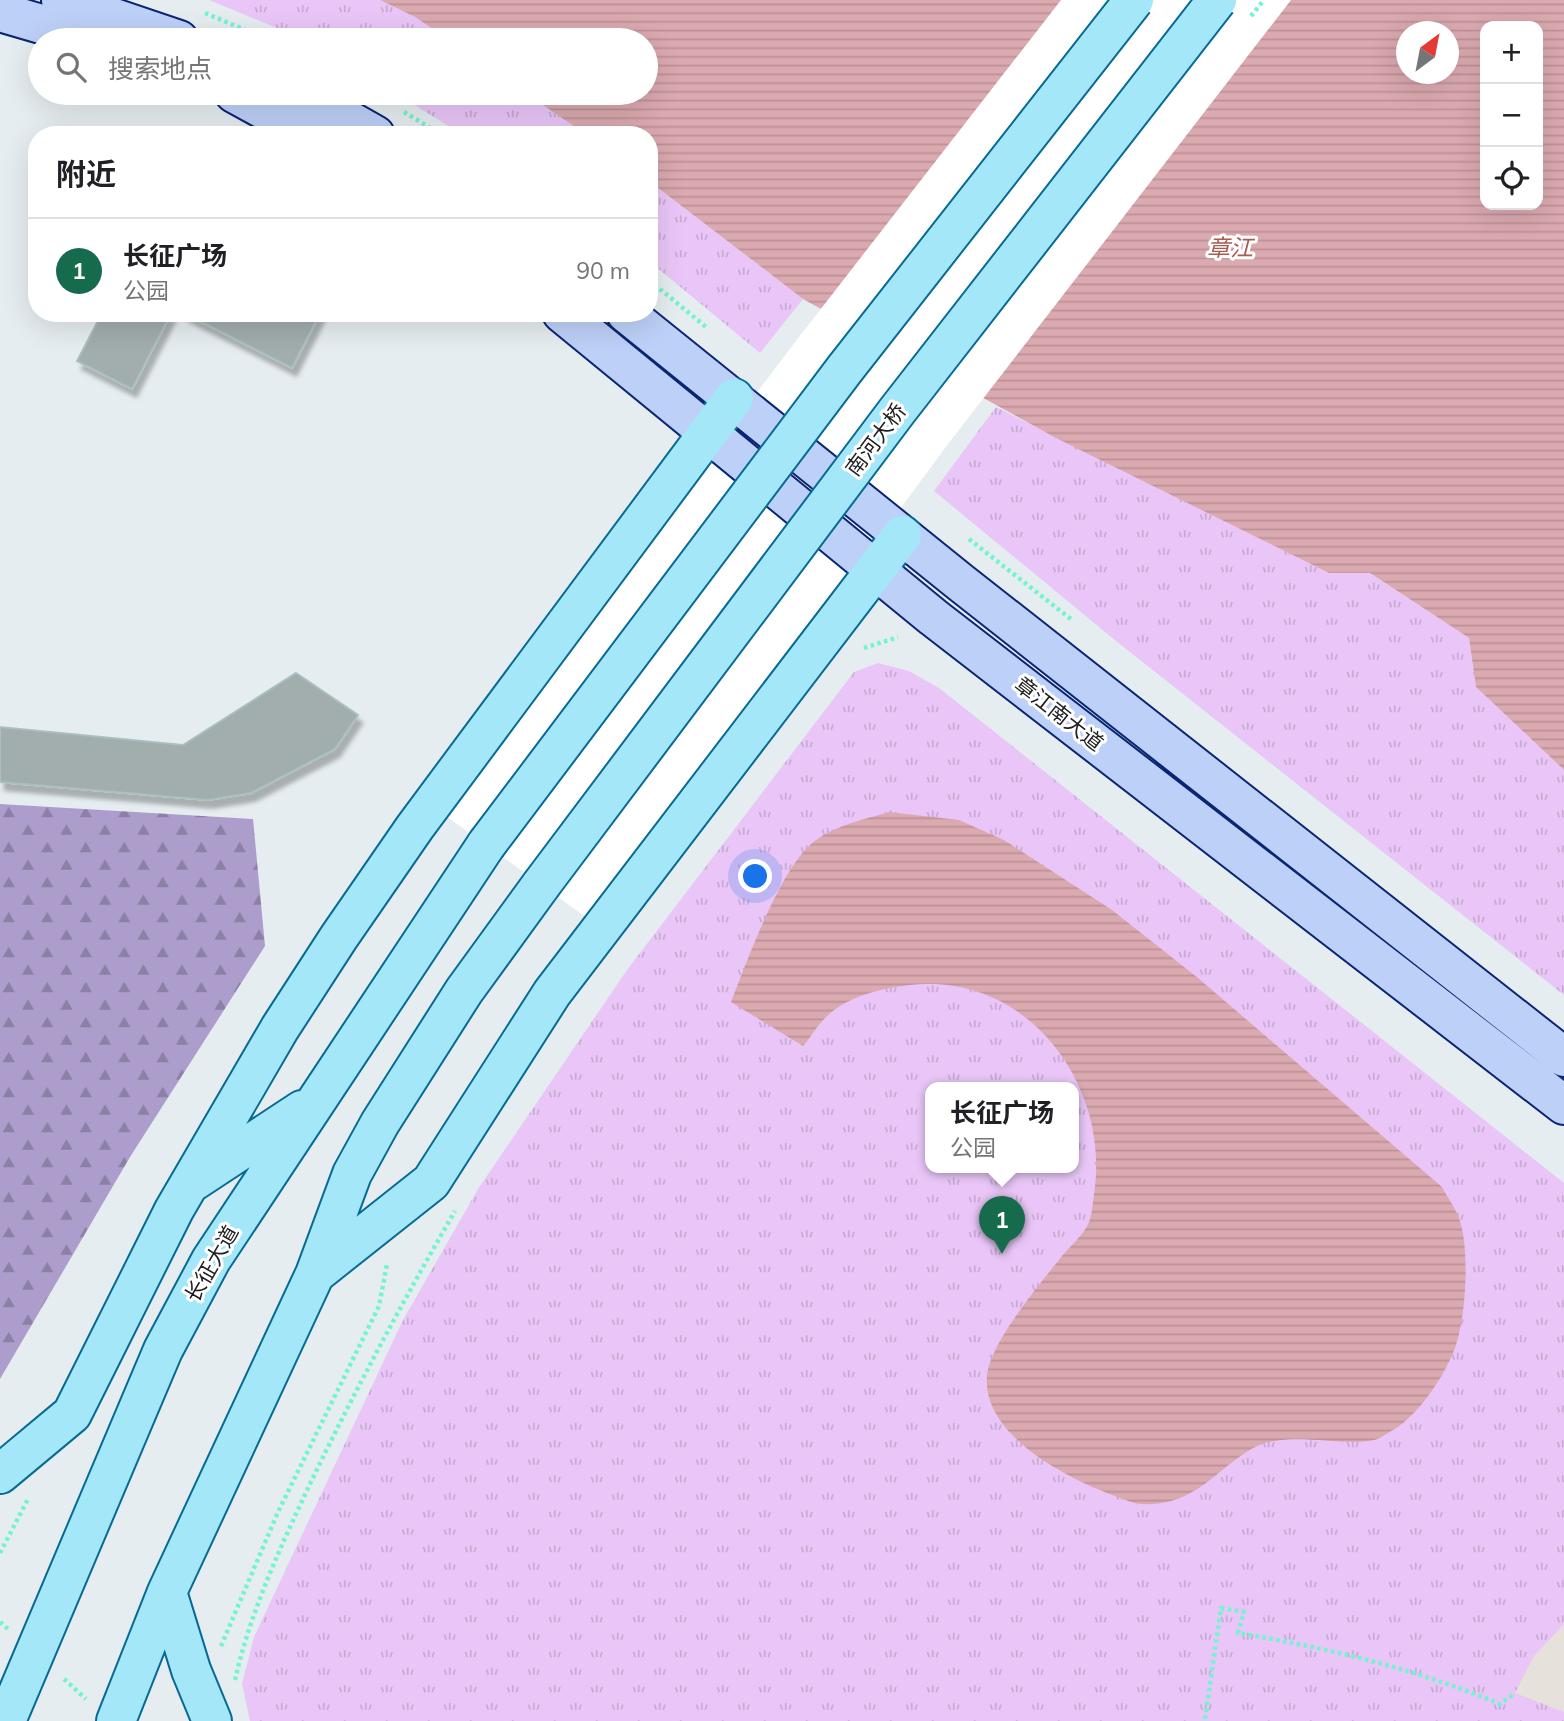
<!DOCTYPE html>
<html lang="zh">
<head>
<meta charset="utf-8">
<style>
  body { margin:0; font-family:Mulish,"Noto Sans SC",sans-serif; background:#f6f6f6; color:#202124 }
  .controls { position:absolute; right:21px; top:21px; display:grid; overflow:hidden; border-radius:14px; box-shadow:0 7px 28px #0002 }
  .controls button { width:63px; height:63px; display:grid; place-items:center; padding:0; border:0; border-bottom:2px solid #e0e0e0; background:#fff; color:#202124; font:35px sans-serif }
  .compass { position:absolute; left:1396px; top:21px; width:63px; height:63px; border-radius:50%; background:#fff; box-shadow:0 7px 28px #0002; rotate:32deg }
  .you { position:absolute; left:756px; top:877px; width:24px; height:24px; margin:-18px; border:5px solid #fff; border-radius:50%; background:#1a73e8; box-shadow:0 0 0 10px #1a73e833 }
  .badge { display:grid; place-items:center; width:46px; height:46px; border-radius:50%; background:#166b4d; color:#fff; font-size:23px; font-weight:700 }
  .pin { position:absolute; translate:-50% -58px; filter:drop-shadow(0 2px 4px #0008) }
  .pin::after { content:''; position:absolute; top:37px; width:24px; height:21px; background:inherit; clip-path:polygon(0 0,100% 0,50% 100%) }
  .popup { position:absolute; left:925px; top:1082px; width:154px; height:91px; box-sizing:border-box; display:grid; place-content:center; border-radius:14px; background:#fff; filter:drop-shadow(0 2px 5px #0005); font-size:23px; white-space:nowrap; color:#757577 }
  .popup b { font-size:26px; color:#202124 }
  .popup::after { content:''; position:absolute; left:50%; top:100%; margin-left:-14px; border:14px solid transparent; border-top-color:#fff }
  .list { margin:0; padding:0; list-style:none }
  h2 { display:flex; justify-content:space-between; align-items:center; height:91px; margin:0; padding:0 28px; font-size:30px }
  h2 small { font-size:23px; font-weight:400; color:#757577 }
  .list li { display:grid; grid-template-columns:46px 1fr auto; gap:21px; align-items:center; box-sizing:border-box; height:105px; padding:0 28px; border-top:2px solid #e0e0e0 }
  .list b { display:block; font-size:26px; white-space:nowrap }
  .list p { margin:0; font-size:23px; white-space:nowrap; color:#757577 }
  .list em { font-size:23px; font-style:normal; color:#757577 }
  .icon { flex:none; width:38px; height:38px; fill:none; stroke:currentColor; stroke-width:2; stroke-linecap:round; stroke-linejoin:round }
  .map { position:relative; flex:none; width:1564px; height:1721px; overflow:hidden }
  .search { position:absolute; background:#fff; box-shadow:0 7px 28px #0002; left:28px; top:28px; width:630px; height:77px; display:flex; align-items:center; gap:18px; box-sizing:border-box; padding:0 24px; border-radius:38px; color:#757577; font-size:26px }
  .panel { position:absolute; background:#fff; box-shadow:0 7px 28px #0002; left:28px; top:126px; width:630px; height:196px; border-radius:28px }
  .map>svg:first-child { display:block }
  .forest { fill:url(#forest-firs) }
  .park { fill:url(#park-tufts); fill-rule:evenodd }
  .plaza { fill:#e6e2db }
  .water { fill:url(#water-rules); fill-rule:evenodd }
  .pier { fill:#fff }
  .building { fill:#a2adae; stroke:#a9bfc1; stroke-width:2; filter:url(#shadow) }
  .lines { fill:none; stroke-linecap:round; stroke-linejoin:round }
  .secondary-casing { stroke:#0a2673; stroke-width:42 }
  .primary-casing { stroke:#076a94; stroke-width:42 }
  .path { stroke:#74f3d1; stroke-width:4.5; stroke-dasharray:3.5 3.5; stroke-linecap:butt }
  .secondary { stroke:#bdd0f7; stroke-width:38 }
  .primary { stroke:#a4e7f8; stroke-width:38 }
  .primary-bridge-casing { stroke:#076a94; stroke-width:42; stroke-linecap:butt }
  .path-bridge { stroke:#74f3d1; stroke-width:4.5; stroke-dasharray:3.5 3.5; stroke-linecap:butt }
  .primary-bridge { stroke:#a4e7f8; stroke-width:38 }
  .labels { text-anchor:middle; stroke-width:6; stroke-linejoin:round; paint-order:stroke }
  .street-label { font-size:21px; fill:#202020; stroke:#fff }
  .water-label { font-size:23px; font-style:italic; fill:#ab5b50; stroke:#fff }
</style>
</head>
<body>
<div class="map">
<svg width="1564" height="1721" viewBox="0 0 1564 1721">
  <defs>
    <pattern id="forest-firs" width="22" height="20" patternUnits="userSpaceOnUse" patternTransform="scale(1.75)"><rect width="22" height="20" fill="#ad9dcd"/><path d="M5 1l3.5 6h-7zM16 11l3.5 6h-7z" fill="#8c80a6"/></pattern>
    <pattern id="park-tufts" width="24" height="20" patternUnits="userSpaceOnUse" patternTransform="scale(1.75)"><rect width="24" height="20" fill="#e9c6f7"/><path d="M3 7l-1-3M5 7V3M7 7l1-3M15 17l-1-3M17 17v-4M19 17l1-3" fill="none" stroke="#c8aad3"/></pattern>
    <pattern id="water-rules" width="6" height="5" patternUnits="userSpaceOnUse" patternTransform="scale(1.75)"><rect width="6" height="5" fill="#dba9b0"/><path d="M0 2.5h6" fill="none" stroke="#bc9197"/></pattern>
    <filter id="shadow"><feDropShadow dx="4.5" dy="8" stdDeviation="2" flood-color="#0004"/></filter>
  </defs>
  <rect width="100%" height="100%" fill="#e6edf0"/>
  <path class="forest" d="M0 804 253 819 265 946 130 1157 0 1379Z"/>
  <path class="park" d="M209 0H380L415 17 449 40H306Z
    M395 93H525L587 135H463Z
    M649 181 803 299 760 353 649 261Z
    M996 407 1329 573H1370L1469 638 1476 687 1564 770V995L1116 641 934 491Z
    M878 663 909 671 939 688 1564 1183V1721H250L242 1684 254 1637 403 1320 478 1189 627 970 854 672ZM930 1088H1074V1168H930Z"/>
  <path class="plaza" d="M1564 1624V1712L1515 1693 1534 1656Z"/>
  <path class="water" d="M380 0H1564V770L1476 687 1469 638 1370 573H1329L1058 439 803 299 649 181V135H587L525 93H646V40H449L415 17ZM1485 26H1538V205H1485ZM1406 32H1448V74H1406Z
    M889 812 959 820 1004 840 1112 910 1198 978 1442 1187C1447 1197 1455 1207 1459 1218 1470 1248 1466 1315 1456 1345 1446 1374 1419 1415 1393 1430 1387 1433 1380 1439 1374 1440 1346 1446 1306 1435 1274 1441 1236 1447 1211 1491 1171 1501 1163 1503 1151 1505 1142 1504 1134 1504 1124 1499 1115 1496 1069 1479 982 1436 987 1376 990 1342 1041 1283 1062 1256 1071 1245 1084 1235 1089 1222 1093 1211 1093 1199 1095 1187 1107 1087 1033 981 925 984 893 985 848 994 825 1018 817 1026 811 1037 803 1046L731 1002C747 961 779 873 810 845 831 826 863 820 889 812Z"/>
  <path class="pier" d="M1061 0H1291L948 444 594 923 439 811 799 337Z"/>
  <path class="building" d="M102 313H171L132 389 77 361Z
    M184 313H320L292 368Z
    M296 673 358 715 335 749 251 793 208 800 0 782V727L183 745Z"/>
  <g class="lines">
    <defs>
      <path id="secondary" d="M61 0 179 40
        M0 12 96 40
        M234 93 310 135
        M301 93 375 135
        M562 313 933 617 1564 1105
        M626 313 960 582 1564 1057"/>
      <path id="primary" d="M194 1181 302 1110
        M315 1274 431 1182 552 993 902 535
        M0 1474 72 1414 174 1210 280 1028 339 937 415 827 734 398
        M167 1592 191 1670 212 1721
        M6 1721 163 1350 211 1260 486 845
        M116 1721 167 1592 315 1274 352 1174 380 1123 464 991 541 885"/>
    </defs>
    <use href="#secondary" class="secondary-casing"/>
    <use href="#primary" class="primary-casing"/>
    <path class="path" d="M205 13 269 40
      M404 112 442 135
      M649 280 706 327
      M969 539 1072 620
      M864 648 898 637
      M0 1553 28 1499
      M0 1622 8 1629
      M221 1646 278 1512 379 1306 387 1264
      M64 1679 86 1699
      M235 1680C250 1613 280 1548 309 1486 354 1392 403 1301 455 1211
      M1205 1719 1221 1608 1244 1612 1238 1633C1328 1648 1416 1669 1500 1704L1515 1693"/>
    <use href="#secondary" class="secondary"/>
    <use href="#primary" class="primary"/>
    <defs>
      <path id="primary-bridge" d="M486 845 844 370 1134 0
        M541 885 897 411 1217 0"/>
    </defs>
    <use href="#primary-bridge" class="primary-bridge-casing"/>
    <path class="path-bridge" d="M1251 16 1264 0"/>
    <use href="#primary-bridge" class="primary-bridge"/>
  </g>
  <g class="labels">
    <g class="street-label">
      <text transform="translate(876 440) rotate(-53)" y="7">南河大桥</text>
      <text transform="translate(1059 714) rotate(38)" y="7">章江南大道</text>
      <text transform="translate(212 1264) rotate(-60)" y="7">长征大道</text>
    </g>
    <g class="water-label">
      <text x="1230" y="256">章江</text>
    </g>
  </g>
</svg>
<div class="controls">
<button>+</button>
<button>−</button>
<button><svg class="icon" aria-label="locate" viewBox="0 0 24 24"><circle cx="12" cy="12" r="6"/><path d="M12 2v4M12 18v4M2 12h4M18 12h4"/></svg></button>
</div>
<svg class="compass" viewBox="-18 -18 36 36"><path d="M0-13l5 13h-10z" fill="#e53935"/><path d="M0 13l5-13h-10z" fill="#757577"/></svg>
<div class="you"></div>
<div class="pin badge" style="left:1002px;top:1254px">1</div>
<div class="popup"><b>长征广场</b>公园</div>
<div class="search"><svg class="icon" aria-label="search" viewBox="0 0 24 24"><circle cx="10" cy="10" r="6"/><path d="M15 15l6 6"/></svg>搜索地点</div>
<section class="panel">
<h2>附近<small></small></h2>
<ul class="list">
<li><span class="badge">1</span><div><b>长征广场</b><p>公园</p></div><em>90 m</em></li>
</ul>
</section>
</div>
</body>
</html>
